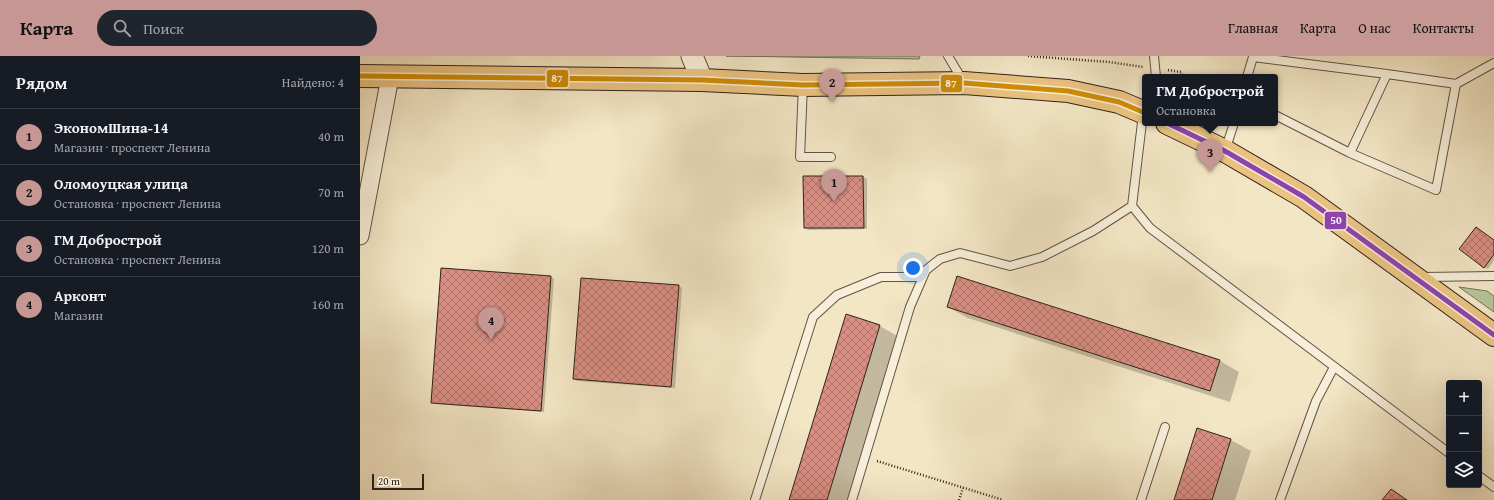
<!DOCTYPE html>
<html lang="ru">
<head>
<meta charset="utf-8">
<style>
  body { margin:0; font-family:"Gentium Book Plus",serif; background:#20242c; color:#f1f3f6 }
  .controls { position:absolute; right:12px; bottom:12px; display:grid; overflow:hidden; border-radius:4px; box-shadow:0 4px 16px #0002 }
  .controls button { width:36px; height:36px; display:grid; place-items:center; padding:0; border:0; border-bottom:1px solid #363941; background:#171b24; color:#f1f3f6; font:20px sans-serif }
  .scale { position:absolute; left:12px; bottom:10px; width:52px; box-sizing:border-box; padding-left:4px; border:2px solid #31221a; border-top:0; font-size:11px; line-height:14px; white-space:nowrap; color:#31221a; -webkit-text-stroke:3px #f7efd9; paint-order:stroke }
  .you { position:absolute; left:553px; top:212px; width:14px; height:14px; margin:-10px; border:3px solid #fff; border-radius:50%; background:#1a73e8; box-shadow:0 0 0 6px #1a73e833 }
  .badge { display:grid; place-items:center; width:26px; height:26px; border-radius:50%; background:#c59692; color:#111; font-size:13px; font-weight:700 }
  .pin { position:absolute; translate:-50% -33px; filter:drop-shadow(0 1px 2px #0008) }
  .pin::after { content:''; position:absolute; top:21px; width:14px; height:12px; background:inherit; clip-path:polygon(0 0,100% 0,50% 100%) }
  .popup { position:absolute; left:782px; top:18px; width:136px; height:52px; box-sizing:border-box; display:grid; place-content:center; border-radius:4px; background:#171b24; filter:drop-shadow(0 1px 3px #0005); font-size:13px; white-space:nowrap; color:#9ea1a6 }
  .popup b { font-size:15px; color:#f1f3f6 }
  .popup::after { content:''; position:absolute; left:50%; top:100%; margin-left:-8px; border:8px solid transparent; border-top-color:#171b24 }
  .list { margin:0; padding:0; list-style:none }
  h2 { display:flex; justify-content:space-between; align-items:center; height:52px; margin:0; padding:0 16px; font-size:17px }
  h2 small { font-size:13px; font-weight:400; color:#9ea1a6 }
  .list li { display:grid; grid-template-columns:26px 1fr auto; gap:12px; align-items:center; box-sizing:border-box; height:56px; padding:0 16px; border-top:1px solid #363941 }
  .list b { display:block; font-size:15px; white-space:nowrap }
  .list p { margin:0; font-size:13px; white-space:nowrap; color:#9ea1a6 }
  .list em { font-size:13px; font-style:normal; color:#9ea1a6 }
  .icon { flex:none; width:22px; height:22px; fill:none; stroke:currentColor; stroke-width:2; stroke-linecap:round; stroke-linejoin:round }
  .map { position:relative; flex:none; width:1134px; height:444px; overflow:hidden }
  header { display:flex; align-items:center; gap:24px; box-sizing:border-box; height:56px; padding:0 20px; background:#c59692; color:#111 }
  header strong { font-size:19px }
  nav { display:flex; gap:22px; margin-inline-start:auto; font-size:14px }
  .search { width:280px; height:36px; background:#20242c; display:flex; align-items:center; gap:10px; box-sizing:border-box; padding:0 14px; border-radius:22px; color:#9ea1a6; font-size:15px }
  main { display:flex }
  aside { flex:1; background:#171b24 }
  .map>svg:first-child { display:block }
  .green { fill:#b4c69a; stroke:#72745a }
  .shadow { fill:#0003 }
  .building { fill:url(#building-cross-hatch); stroke:#31221a }
  .lines { fill:none; stroke-linecap:round; stroke-linejoin:round }
  .service-casing { stroke:#625345; stroke-width:10 }
  .minor-casing { stroke:#625345; stroke-width:19 }
  .tertiary-casing { stroke:#625345; stroke-width:23 }
  .primary-casing { stroke:#31221a; stroke-width:24 }
  .path { stroke:#31221a; stroke-width:2.5; stroke-dasharray:1 2; stroke-linecap:butt }
  .service { stroke:#f7efd9; stroke-width:8 }
  .minor { stroke:#f7efd9; stroke-width:17 }
  .tertiary { stroke:#f7efd9; stroke-width:21 }
  .primary { stroke:#eac382; stroke-width:22 }
  .bus-1-casing { stroke:#f7efd9; stroke-width:8 }
  .bus-2-casing { stroke:#f7efd9; stroke-width:8 }
  .bus-1 { stroke:#cf8c05; stroke-width:5 }
  .bus-2 { stroke:#8e44ad; stroke-width:5 }
  .line-badge { stroke:#f7efd9; stroke-width:1.5 }
  .badge-label { font-size:11px; text-anchor:middle; font-weight:bold; fill:#fff }
</style>
</head>
<body>
<header>
<strong>Карта</strong>
<div class="search"><svg class="icon" aria-label="search" viewBox="0 0 24 24"><circle cx="10" cy="10" r="6"/><path d="M15 15l6 6"/></svg>Поиск</div>
<nav><a>Главная</a><a>Карта</a><a>О нас</a><a>Контакты</a></nav>
</header>
<main>
<aside>
<h2>Рядом<small>Найдено: 4</small></h2>
<ul class="list">
<li><span class="badge">1</span><div><b>ЭкономШина-14</b><p>Магазин · проспект Ленина</p></div><em>40 m</em></li>
<li><span class="badge">2</span><div><b>Оломоуцкая улица</b><p>Остановка · проспект Ленина</p></div><em>70 m</em></li>
<li><span class="badge">3</span><div><b>ГМ Добрострой</b><p>Остановка · проспект Ленина</p></div><em>120 m</em></li>
<li><span class="badge">4</span><div><b>Арконт</b><p>Магазин</p></div><em>160 m</em></li>
</ul>
</aside>
<div class="map">
<svg width="1134" height="444" viewBox="0 0 1134 444">
  <defs>
    <pattern id="building-cross-hatch" width="8" height="8" patternUnits="userSpaceOnUse"><rect width="8" height="8" fill="#da8f85"/><path d="M0 0l8 8M0 8l8-8" fill="none" stroke="#b1746c"/></pattern>
  </defs>
  <rect width="100%" height="100%" fill="#f3e6c5"/>
  <filter id="stains"><feTurbulence type="fractalNoise" baseFrequency=".005" numOctaves="4"/><feColorMatrix values="0 0 0 0 .2 0 0 0 0 .09 0 0 0 0 .02 0 0 0 .5 -.17"/></filter>
  <radialGradient id="worn" r=".72"><stop offset=".6" stop-color="#630" stop-opacity="0"/><stop offset="1" stop-color="#630" stop-opacity=".3"/></radialGradient>
  <path class="green" d="M366 0H560L559 3Z
    M1099 231 1127 235 1134 240V256Z"/>
  <path class="shadow" d="M444 121H503L507 123V173L448 174 445 172Z
    M1134 184V204L1128 213 1124 211Z
    M191 221 194 223 184 356 76 348 72 346Z
    M597 221 860 305 879 316 870 346 608 262 588 251Z
    M319 230 322 232 315 332 217 325 214 323Z
    M520 270 539 281 490 444H430Z
    M837 373 871 384 891 395 875 444H815Z"/>
  <path class="building" d="M443 120H503L504 172H444Z
    M1116 171 1134 184V198L1124 212 1099 193Z
    M81 212 191 220 181 355 71 347Z
    M597 220 860 304 850 335 587 251Z
    M221 222 319 229 311 331 213 323Z
    M486 258 520 269 467 444H429Z
    M837 372 871 383 852 444H814Z
    M1031 433 1047 444H1022Z"/>
  <g class="lines">
    <defs>
      <path id="service" d="M588 0 603 25
        M794 0 796 21
        M887 21 893 1 1027 18 1096 28 1134 7
        M443 29 440 101H471
        M783 58 772 150 790 172 1089 397
        M915 59 990 97 1076 134 1096 28
        M865 95 874 67
        M990 97 1027 18
        M1063 221 1134 220
        M1119 420 1134 431
        M395 444 453 261 477 239 521 221H563
        M492 444 550 251 566 214 580 203 600 197 650 210 682 201 733 175 772 150
        M781 444 805 371
        M920 444 956 345 974 311"/>
      <path id="minor" d="M0 180 30 21"/>
      <path id="tertiary" d="M332 0 342 24"/>
      <path id="primary" d="M0 20 342 24 443 29 604 27 708 35 759 46 785 57
        M807 67 865 95 944 141 1134 279"/>
    </defs>
    <use href="#service" class="service-casing"/>
    <use href="#minor" class="minor-casing"/>
    <use href="#tertiary" class="tertiary-casing"/>
    <use href="#primary" class="primary-casing"/>
    <path class="path" d="M668 0 749 6 783 11
      M808 14 821 16 822 21
      M517 405 643 444
      M599 444 603 432"/>
    <use href="#service" class="service"/>
    <use href="#minor" class="minor"/>
    <use href="#tertiary" class="tertiary"/>
    <use href="#primary" class="primary"/>
    <defs>
      <path id="bus-1" d="M0 20 342 24 443 29 604 27 708 35 759 46 785 57"/>
      <path id="bus-2" d="M807 67 865 95 944 141 1134 279"/>
    </defs>
    <use href="#bus-1" class="bus-1-casing"/>
    <use href="#bus-2" class="bus-2-casing"/>
    <use href="#bus-1" class="bus-1"/>
    <use href="#bus-2" class="bus-2"/>
  </g>
  <g class="line-badge">
    <rect x="186" y="13" width="23" height="19" rx="4" fill="#cf8c05"/>
    <rect x="580" y="18" width="23" height="19" rx="4" fill="#cf8c05"/>
    <rect x="964" y="155" width="23" height="19" rx="4" fill="#8e44ad"/>
  </g>
  <g class="badge-label">
    <text x="197" y="26">87</text>
    <text x="591" y="31">87</text>
    <text x="976" y="168">50</text>
  </g>
  <rect width="100%" height="100%" filter="url(#stains)"/>
  <rect width="100%" height="100%" fill="url(#worn)"/>
</svg>
<div class="controls">
<button>+</button>
<button>−</button>
<button><svg class="icon" aria-label="layers" viewBox="0 0 24 24"><path d="M12 4l9 5-9 5-9-5zM3 14l9 5 9-5"/></svg></button>
</div>
<div class="scale">20 m</div>
<div class="you"></div>
<div class="pin badge" style="left:474px;top:146px">1</div>
<div class="pin badge" style="left:472px;top:46px">2</div>
<div class="pin badge" style="left:850px;top:116px">3</div>
<div class="popup"><b>ГМ Добрострой</b>Остановка</div>
<div class="pin badge" style="left:131px;top:284px">4</div>
</div>
</main>
</body>
</html>
